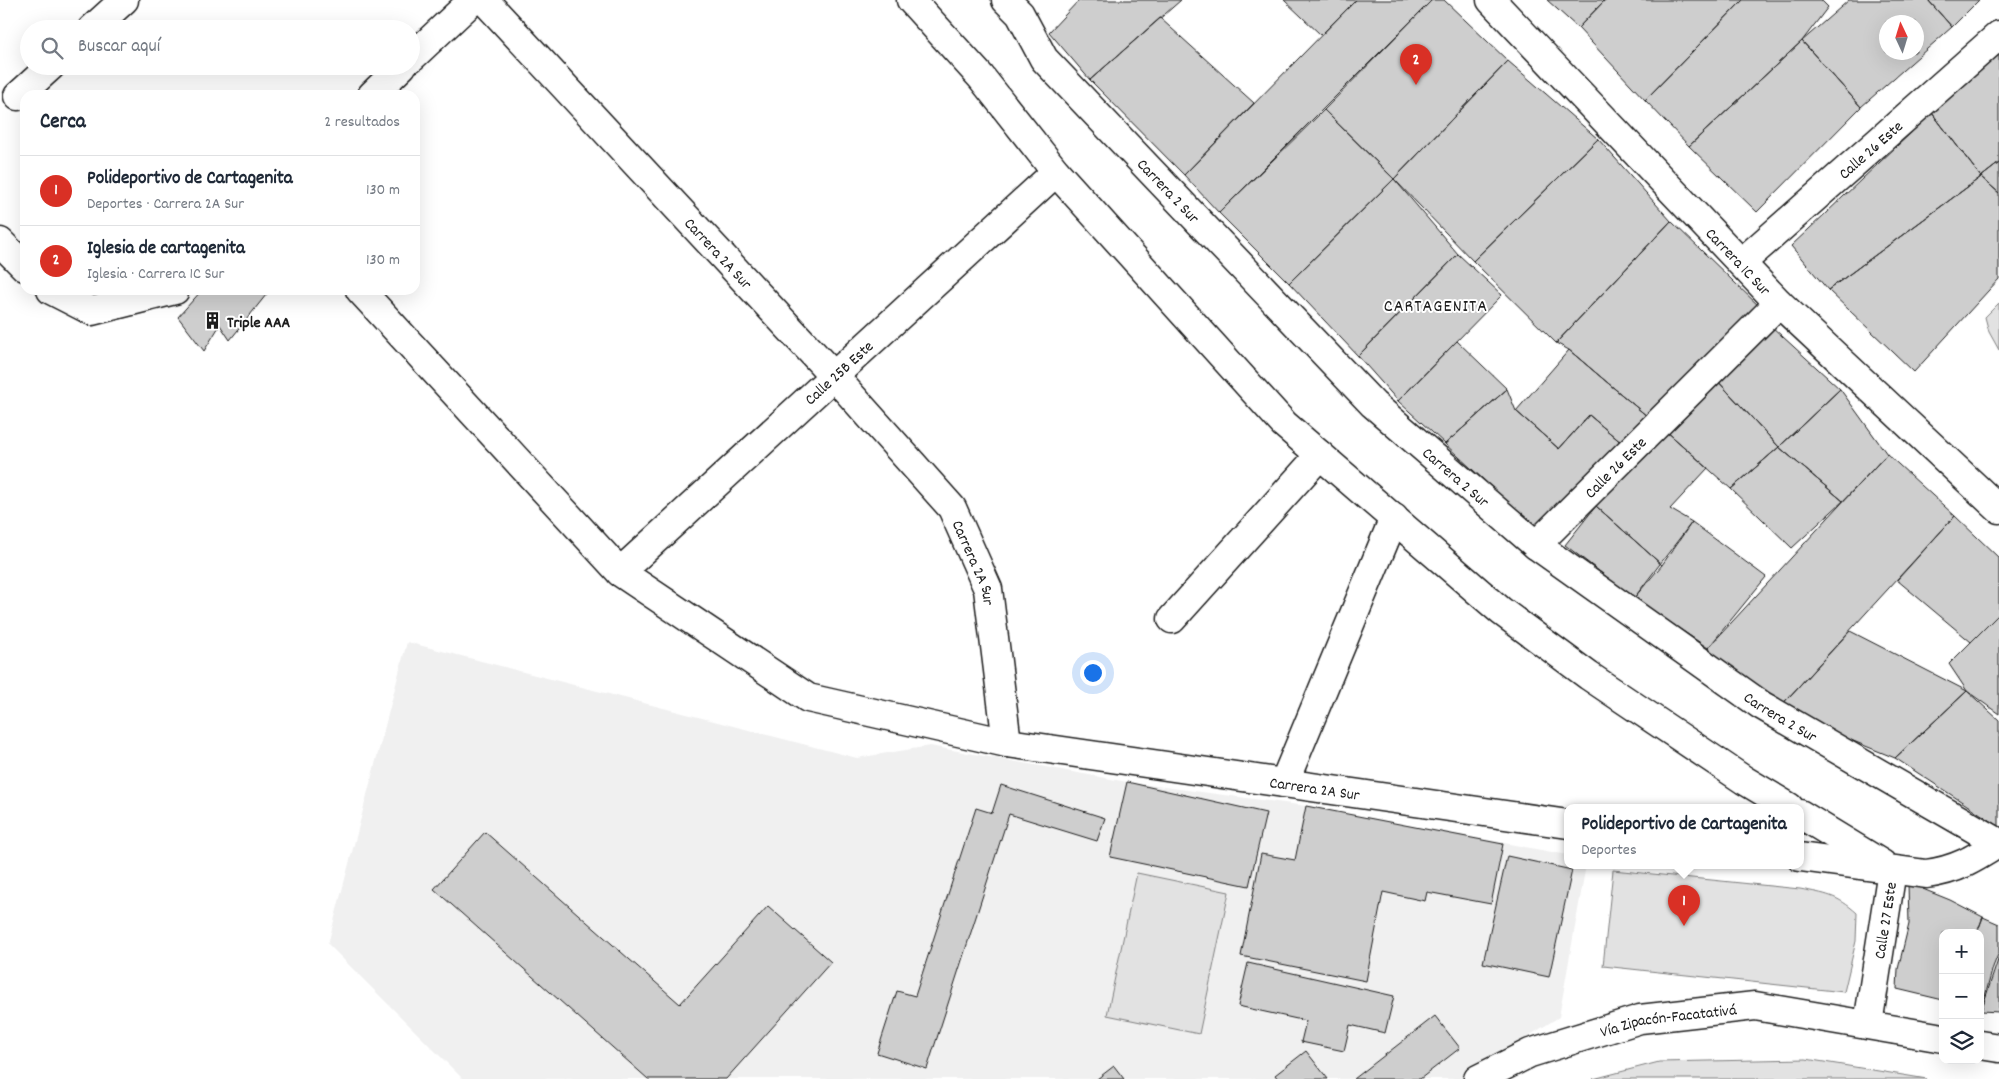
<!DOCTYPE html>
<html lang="es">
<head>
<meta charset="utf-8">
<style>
  body { margin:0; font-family:Dekko,sans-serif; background:#f2f2f3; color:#1f2937 }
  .controls { position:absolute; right:15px; bottom:15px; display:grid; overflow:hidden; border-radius:10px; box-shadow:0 5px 20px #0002 }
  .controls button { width:45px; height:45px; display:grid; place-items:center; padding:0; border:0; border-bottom:1px solid #e0e1e3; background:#fff; color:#1f2937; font:25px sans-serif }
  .compass { position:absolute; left:1879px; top:15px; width:45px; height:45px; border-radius:50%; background:#fff; box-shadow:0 5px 20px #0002; rotate:356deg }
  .you { position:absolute; left:1092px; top:672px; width:18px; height:18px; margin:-12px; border:4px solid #fff; border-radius:50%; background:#1a73e8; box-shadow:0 0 0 8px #1a73e833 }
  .badge { display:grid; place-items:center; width:32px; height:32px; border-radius:50%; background:#d93025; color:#fff; font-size:16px; font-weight:700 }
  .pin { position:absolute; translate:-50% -41px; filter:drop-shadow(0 1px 2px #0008) }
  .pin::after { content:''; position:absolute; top:26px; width:18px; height:15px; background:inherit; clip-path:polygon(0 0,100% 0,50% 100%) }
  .popup { position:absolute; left:1564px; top:804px; width:240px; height:65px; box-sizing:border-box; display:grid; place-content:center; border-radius:10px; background:#fff; filter:drop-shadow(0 1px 4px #0005); font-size:16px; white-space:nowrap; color:#747a83 }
  .popup b { font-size:19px; color:#1f2937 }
  .popup::after { content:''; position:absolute; left:50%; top:100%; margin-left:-10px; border:10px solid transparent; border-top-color:#fff }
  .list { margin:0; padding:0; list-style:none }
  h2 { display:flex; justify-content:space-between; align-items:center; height:65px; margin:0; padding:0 20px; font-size:21px }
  h2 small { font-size:16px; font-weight:400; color:#747a83 }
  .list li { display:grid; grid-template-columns:32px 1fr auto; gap:15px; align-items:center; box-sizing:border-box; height:70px; padding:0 20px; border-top:1px solid #e0e1e3 }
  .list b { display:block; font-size:19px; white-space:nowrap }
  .list p { margin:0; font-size:16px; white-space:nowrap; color:#747a83 }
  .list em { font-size:16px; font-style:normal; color:#747a83 }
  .icon { flex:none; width:28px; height:28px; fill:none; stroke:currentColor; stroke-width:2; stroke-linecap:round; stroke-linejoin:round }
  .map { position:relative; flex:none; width:1999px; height:1079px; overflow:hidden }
  .search { position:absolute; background:#fff; box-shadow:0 5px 20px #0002; left:20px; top:20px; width:400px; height:55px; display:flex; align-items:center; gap:12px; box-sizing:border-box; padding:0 18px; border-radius:28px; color:#747a83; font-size:19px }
  .panel { position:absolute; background:#fff; box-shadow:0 5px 20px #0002; left:20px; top:90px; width:400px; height:205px; border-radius:15px }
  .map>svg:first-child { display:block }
  .built { fill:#f0f0f0 }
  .green { fill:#e2e2e2; stroke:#7f7f7f }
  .building { fill:#cecece; stroke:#1c1c1c; fill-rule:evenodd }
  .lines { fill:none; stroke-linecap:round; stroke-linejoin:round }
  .minor-casing { stroke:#1c1c1c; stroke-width:31 }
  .secondary-casing { stroke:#1c1c1c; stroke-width:31 }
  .minor { stroke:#fff; stroke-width:28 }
  .secondary { stroke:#fff; stroke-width:28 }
  .labels { text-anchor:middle; stroke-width:4; stroke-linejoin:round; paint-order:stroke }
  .street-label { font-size:16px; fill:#1c1c1c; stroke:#fff }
  .poi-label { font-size:16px; font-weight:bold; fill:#1c1c1c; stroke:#fff; text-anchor:start }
  .neighbourhood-label { font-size:18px; letter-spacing:1px; fill:#1c1c1c; stroke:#fff }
</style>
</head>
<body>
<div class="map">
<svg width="1999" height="1079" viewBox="0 0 1999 1079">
  <rect width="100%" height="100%" fill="#fff"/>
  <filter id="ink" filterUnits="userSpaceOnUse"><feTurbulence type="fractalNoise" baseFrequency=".02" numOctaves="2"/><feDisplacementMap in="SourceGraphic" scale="10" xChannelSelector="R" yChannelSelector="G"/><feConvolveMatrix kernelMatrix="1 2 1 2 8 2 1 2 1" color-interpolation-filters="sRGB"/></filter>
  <g filter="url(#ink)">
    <path class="built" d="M407 642 857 758 930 746 1127 782 1306 806 1568 855V865H1586L1559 1017 1460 1079H463L328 944Z"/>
    <path class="green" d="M1999 303V350L1989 332 1985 317Z
      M1613 870 1800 889C1826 894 1837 895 1857 913L1856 941 1844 992 1603 966Z
      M1137 873 1229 892 1199 1034 1107 1015Z
      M1806 1059 1927 1079H1593L1659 1062Z"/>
    <path class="building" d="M1079 0H1181L1090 80 1049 32Z
      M1284 0H1356L1321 35Z
      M1356 0H1432L1219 213 1184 175Z
      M1432 0H1444L1508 61 1394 179 1324 110Z
      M1547 0H1605L1578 28Z
      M1605 0H1743L1645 100 1578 28Z
      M1743 0H1821L1828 7 1802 41 1689 146 1645 100Z
      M1849 0H1928L1952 27 1861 107 1802 41ZM1886 22H1916V52H1886Z
      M1928 0H1979L1952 27Z
      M1160 18 1254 103 1184 175 1090 80Z
      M1802 41 1861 107 1757 212 1689 146Z
      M1999 52V163L1981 177 1932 113Z
      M1508 61 1598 139 1473 261 1394 179Z
      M1324 110 1394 179 1289 283 1219 213Z
      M1932 113 1981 177 1828 290 1791 246Z
      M1598 139 1671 221 1556 343 1473 261Z
      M1999 163V193L1981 177Z
      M1981 177 1999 193V279L1914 372 1828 290Z
      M1394 179 1458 254 1358 356 1289 283Z
      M1671 221 1763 310 1648 417 1569 350 1556 343Z
      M1458 254 1502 295 1398 401 1358 356Z
      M202 290H270L230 340 220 325 204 351 178 317Z
      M1771 326 1840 389 1779 447 1715 378Z
      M1457 341 1507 389 1445 444 1398 401Z
      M1569 350 1648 417 1623 444 1589 415 1559 449 1516 411Z
      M1715 378 1779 447 1731 489 1665 430Z
      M1507 389 1516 411 1559 449 1589 415 1623 444 1541 533 1445 444Z
      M1840 389 1887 454 1843 501 1779 447Z
      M1665 430 1708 468 1670 509 1692 522 1662 565 1596 506Z
      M1779 447 1843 501 1792 548 1731 489Z
      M1887 454 1955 516 1777 710 1708 648Z
      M1596 506 1662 565 1634 598 1565 545Z
      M1955 516 1999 558V614L1971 642 1897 580Z
      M1692 522 1766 577 1708 648 1634 598Z
      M1999 614V714L1967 691 1949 664Z
      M1850 631 1967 691 1895 758 1777 710Z
      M1967 691 1999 720V826L1895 758Z
      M1127 782 1266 813 1249 886 1110 857Z
      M1001 785 1105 818 1097 841 1009 814 927 1069 877 1053 897 991 915 996 976 808 992 813Z
      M1306 806 1503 844 1491 904 1427 892 1425 901 1383 892 1366 981 1241 956 1261 854 1295 860Z
      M485 832 680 1004 768 906 831 962 726 1079H648L434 889Z
      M1507 856 1572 870 1549 977 1483 963Z
      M1908 883 1950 900 1983 917 1977 933H1943V1000L1897 989 1898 969 1909 924Z
      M1983 917 1999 924V952L1993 967 1981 1011 1980 933H1977Z
      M1999 957V1012L1981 1011Z
      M1248 963 1394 996 1385 1033 1350 1025 1344 1051 1301 1042 1306 1021 1238 1006Z
      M1435 1016 1460 1048 1420 1079H1354Z
      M1306 1051 1328 1079H1278L1275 1075Z
      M1114 1066 1124 1079H1097Z"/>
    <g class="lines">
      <defs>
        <g id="minor">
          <path id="s1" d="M484 0 833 375 952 508 988 589 1007 743"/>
          <path d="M911 0 981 77 1056 172 1284 424 1501 611 1589 676 1744 780 1789 807"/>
          <path id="s2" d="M1006 0 1020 14 1044 59 1373 404 1536 545 1761 705 1999 843C1974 859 1957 870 1926 874L1800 857"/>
          <path id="s3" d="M1491 0 1779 303 1999 509"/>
          <path d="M92 29 124 0"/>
          <path d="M411 58 473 0"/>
          <path d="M372 95 402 66"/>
          <path d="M18 96 51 66"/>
          <path d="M0 242 25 267"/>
          <path id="s4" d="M1741 263 1999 35"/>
          <path d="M51 290 92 311 175 290"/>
          <path id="s5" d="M360 290 620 572 808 698 1007 743 1568 824"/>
          <path id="s6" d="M1536 545 1779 303"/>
          <path id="s7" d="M620 572 1056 172"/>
          <path d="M1172 619 1320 455"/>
          <path d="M1284 783 1394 518"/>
          <path d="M1800 814 1882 864"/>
          <path id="s8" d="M1868 1024 1892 870"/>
        </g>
        <g id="secondary">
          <path d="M1980 1045 1999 1048"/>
          <path id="s9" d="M1478 1079 1530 1053 1640 1019 1755 1006 1943 1038"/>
        </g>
      </defs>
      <use href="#minor" class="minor-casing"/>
      <use href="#secondary" class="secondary-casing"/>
      <use href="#minor" class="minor"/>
      <use href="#secondary" class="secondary"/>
    </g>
  </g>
  <defs>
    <symbol id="building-bare" viewBox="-9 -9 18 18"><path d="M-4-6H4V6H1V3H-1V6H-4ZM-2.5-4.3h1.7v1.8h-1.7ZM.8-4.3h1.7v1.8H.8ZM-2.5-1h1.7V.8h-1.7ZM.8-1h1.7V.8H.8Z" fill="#1c1c1c" stroke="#fff" stroke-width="2.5" paint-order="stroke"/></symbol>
  </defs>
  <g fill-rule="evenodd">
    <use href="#building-bare" x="200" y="308" width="25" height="25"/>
  </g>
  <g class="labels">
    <g class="street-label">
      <text dy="6" stroke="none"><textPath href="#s4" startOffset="172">Calle 26 Este</textPath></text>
      <text dy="6" stroke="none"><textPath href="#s2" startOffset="252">Carrera 2 Sur</textPath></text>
      <text dy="6" stroke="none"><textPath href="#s1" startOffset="345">Carrera 2A Sur</textPath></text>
      <text dy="6" stroke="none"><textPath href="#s3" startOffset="360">Carrera 1C Sur</textPath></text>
      <text dy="6" stroke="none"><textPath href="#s7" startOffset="296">Calle 25B Este</textPath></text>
      <text dy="6" stroke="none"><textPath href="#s6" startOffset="111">Calle 26 Este</textPath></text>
      <text dy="6" stroke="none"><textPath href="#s2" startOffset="658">Carrera 2 Sur</textPath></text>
      <text dy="6" stroke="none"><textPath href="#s1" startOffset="750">Carrera 2A Sur</textPath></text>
      <text dy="6" stroke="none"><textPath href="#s2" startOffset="1062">Carrera 2 Sur</textPath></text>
      <text dy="6" stroke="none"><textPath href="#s5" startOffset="1125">Carrera 2A Sur</textPath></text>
      <text dy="6" stroke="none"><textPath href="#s8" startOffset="105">Calle 27 Este</textPath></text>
      <text dy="6" stroke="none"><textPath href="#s9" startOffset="201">Vía Zipacón-Facatativá</textPath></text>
    </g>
    <g class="poi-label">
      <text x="227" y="327">Triple AAA</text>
    </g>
    <g class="neighbourhood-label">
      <text x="1436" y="311">CARTAGENITA</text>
    </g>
  </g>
</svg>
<div class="controls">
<button>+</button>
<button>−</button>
<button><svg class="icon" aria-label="layers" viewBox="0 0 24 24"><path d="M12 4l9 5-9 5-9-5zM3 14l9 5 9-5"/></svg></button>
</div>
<svg class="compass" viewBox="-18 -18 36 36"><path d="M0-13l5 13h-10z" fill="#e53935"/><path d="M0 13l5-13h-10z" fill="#747a83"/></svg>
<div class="you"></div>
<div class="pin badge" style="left:1684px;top:926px">1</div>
<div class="popup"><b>Polideportivo de Cartagenita</b>Deportes</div>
<div class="pin badge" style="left:1416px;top:85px">2</div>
<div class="search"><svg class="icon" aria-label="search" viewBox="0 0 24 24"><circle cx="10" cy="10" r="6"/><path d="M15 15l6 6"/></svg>Buscar aquí</div>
<section class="panel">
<h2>Cerca<small>2 resultados</small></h2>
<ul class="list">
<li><span class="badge">1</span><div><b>Polideportivo de Cartagenita</b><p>Deportes · Carrera 2A Sur</p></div><em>130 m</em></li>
<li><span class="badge">2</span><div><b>Iglesia de cartagenita</b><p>Iglesia · Carrera 1C Sur</p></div><em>130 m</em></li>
</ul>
</section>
</div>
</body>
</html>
